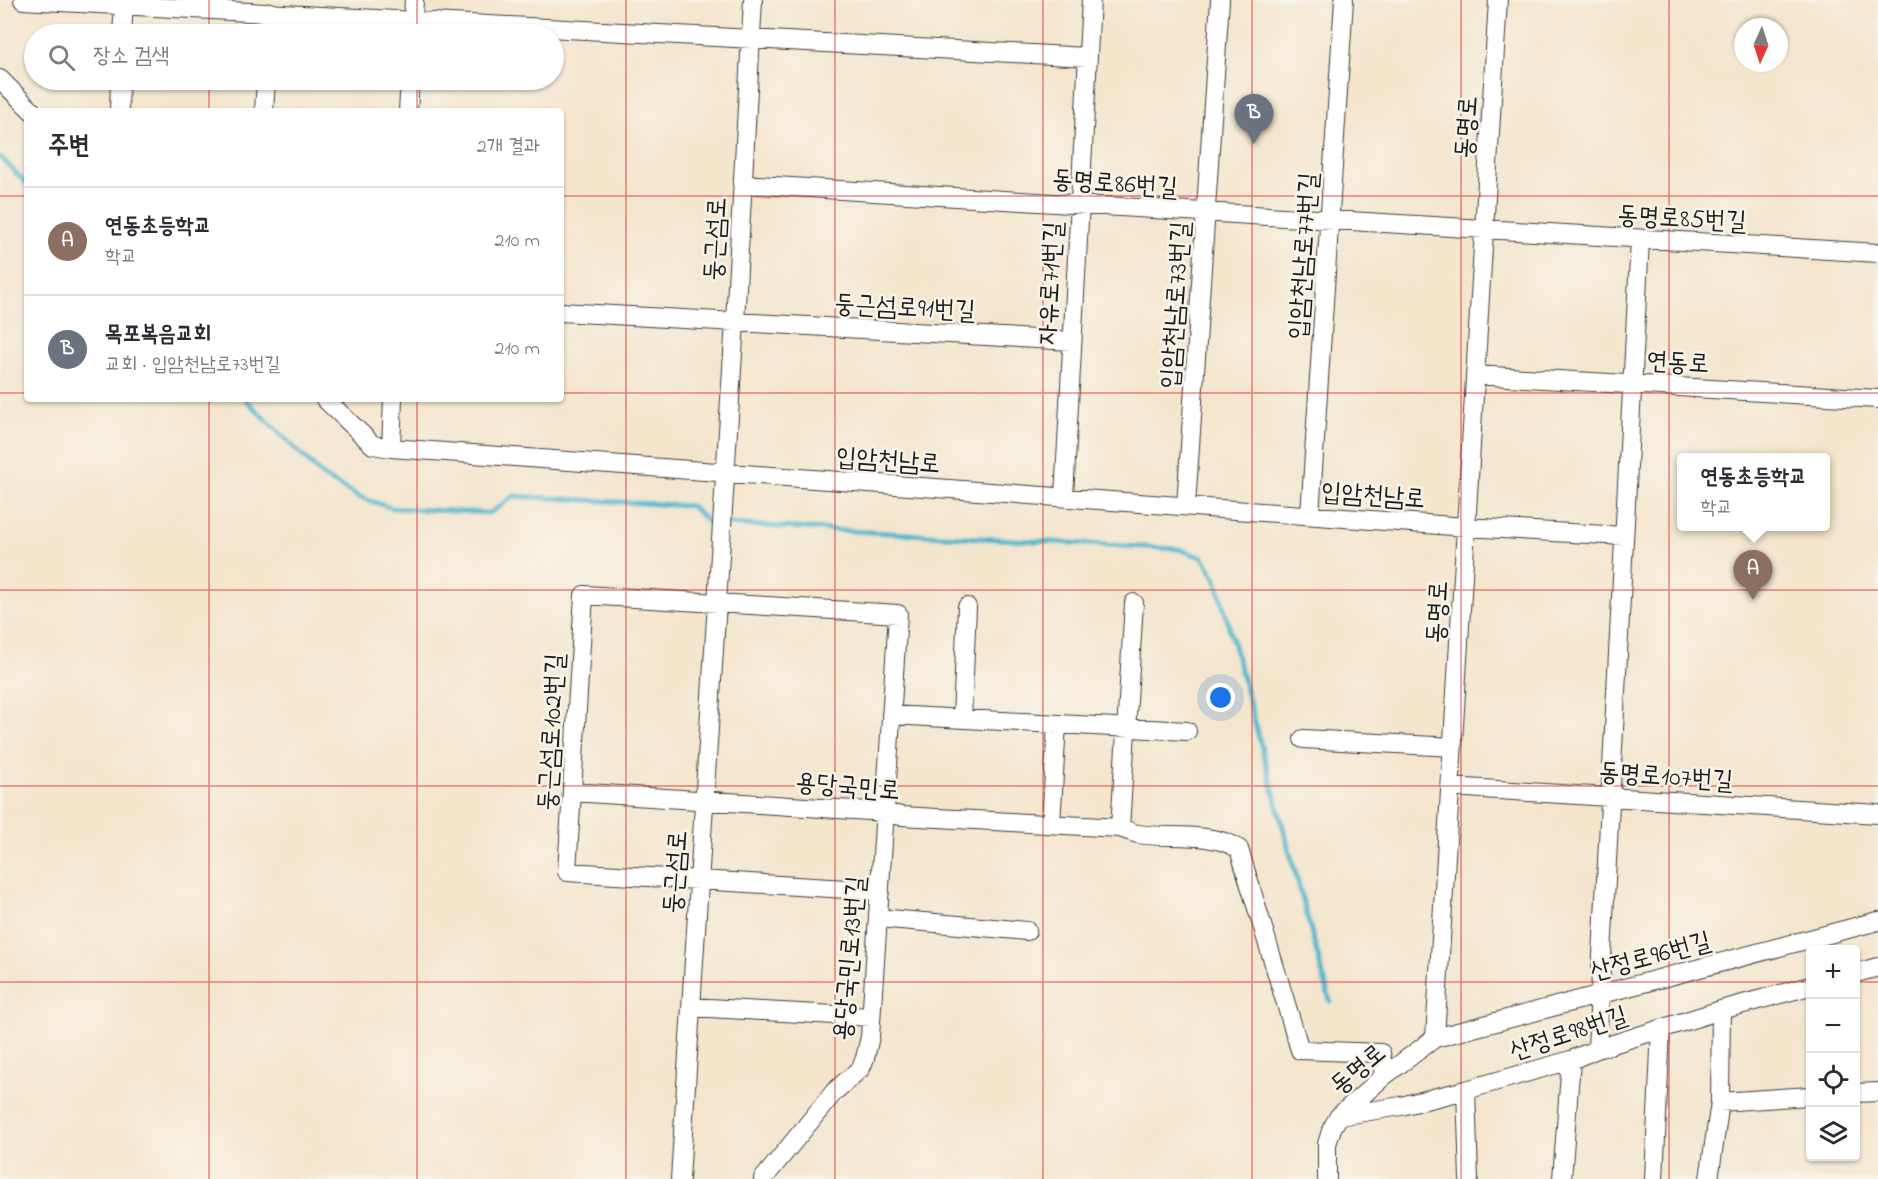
<!DOCTYPE html>
<html lang="ko">
<head>
<meta charset="utf-8">
<style>
  body { margin:0; font-family:"Indie Flower","Poor Story",sans-serif; background:#f2f2f3; color:#2b2b33 }
  .controls { position:absolute; right:18px; bottom:18px; display:grid; overflow:hidden; border-radius:6px; box-shadow:0 2px 4px #0004 }
  .controls button { width:54px; height:54px; display:grid; place-items:center; padding:0; border:0; border-bottom:2px solid #e1e1e2; background:#fff; color:#2b2b33; font:30px sans-serif }
  .compass { position:absolute; left:1734px; top:18px; width:54px; height:54px; border-radius:50%; background:#fff; box-shadow:0 2px 4px #0004; rotate:183deg }
  .you { position:absolute; left:1221px; top:698px; width:21px; height:21px; margin:-15px; border:4px solid #fff; border-radius:50%; background:#1a73e8; box-shadow:0 0 0 9px #1a73e833 }
  .badge { display:grid; place-items:center; width:39px; height:39px; border-radius:50%; background:#2563eb; color:#fff; font-size:20px; font-weight:700 }
  .pin { position:absolute; translate:-50% -50px; filter:drop-shadow(0 2px 3px #0008) }
  .pin::after { content:''; position:absolute; top:32px; width:21px; height:18px; background:inherit; clip-path:polygon(0 0,100% 0,50% 100%) }
  .popup { position:absolute; left:1677px; top:453px; width:153px; height:78px; box-sizing:border-box; display:grid; place-content:center; border-radius:6px; background:#fff; filter:drop-shadow(0 2px 4px #0005); font-size:20px; white-space:nowrap; color:#7c7c81 }
  .popup b { font-size:22px; color:#2b2b33 }
  .popup::after { content:''; position:absolute; left:50%; top:100%; margin-left:-12px; border:12px solid transparent; border-top-color:#fff }
  .list { margin:0; padding:0; list-style:none }
  h2 { display:flex; justify-content:space-between; align-items:center; height:78px; margin:0; padding:0 24px; font-size:26px }
  h2 small { font-size:20px; font-weight:400; color:#7c7c81 }
  .list li { display:grid; grid-template-columns:39px 1fr auto; gap:18px; align-items:center; box-sizing:border-box; height:108px; padding:0 24px; border-top:2px solid #e1e1e2 }
  .list b { display:block; font-size:22px; white-space:nowrap }
  .list p { margin:0; font-size:20px; white-space:nowrap; color:#7c7c81 }
  .list em { font-size:20px; font-style:normal; color:#7c7c81 }
  .icon { flex:none; width:33px; height:33px; fill:none; stroke:currentColor; stroke-width:2; stroke-linecap:round; stroke-linejoin:round }
  .map { position:relative; flex:none; width:1878px; height:1179px; overflow:hidden }
  .search { position:absolute; background:#fff; box-shadow:0 2px 4px #0004; left:24px; top:24px; width:540px; height:66px; display:flex; align-items:center; gap:15px; box-sizing:border-box; padding:0 21px; border-radius:33px; color:#7c7c81; font-size:22px }
  .panel { position:absolute; background:#fff; box-shadow:0 2px 4px #0004; left:24px; top:108px; width:540px; height:294px; border-radius:6px }
  .map>svg:first-child { display:block }
  .lines { fill:none; stroke-linecap:round; stroke-linejoin:round }
  .stream { stroke:#50b7ce; stroke-width:5 }
  .minor-casing { stroke:#3c3a37; stroke-width:20 }
  .minor { stroke:#fff; stroke-width:18 }
  .grid { fill:none; stroke:#d62828; stroke-width:1.5; stroke-opacity:0.55 }
  .labels { text-anchor:middle; stroke-width:5; stroke-linejoin:round; paint-order:stroke }
  .street-label { font-size:26px; fill:#1c1c1c; stroke:#f7f3e8 }
</style>
</head>
<body>
<div class="map">
<svg width="1878" height="1179" viewBox="0 0 1878 1179">
  <rect width="100%" height="100%" fill="#f7f3e8"/>
  <filter id="ink" filterUnits="userSpaceOnUse"><feTurbulence type="fractalNoise" baseFrequency=".0167" numOctaves="2"/><feDisplacementMap in="SourceGraphic" scale="12" xChannelSelector="R" yChannelSelector="G"/><feConvolveMatrix kernelMatrix="1 2 1 2 8 2 1 2 1" color-interpolation-filters="sRGB"/></filter>
  <filter id="wash" filterUnits="userSpaceOnUse"><feTurbulence type="fractalNoise" baseFrequency=".008" numOctaves="4" result="noise"/><feDisplacementMap in="SourceGraphic" scale="24" xChannelSelector="R" yChannelSelector="G"/><feGaussianBlur stdDeviation="1.35" result="paint"/><feColorMatrix in="noise" values="0 0 0 0 0 0 0 0 0 0 0 0 0 0 0 0 0 1.4 0 .05"/><feComposite in="paint" operator="in"/></filter>
  <g filter="url(#wash)">
    <rect width="100%" height="100%" fill="#f4e5cd"/>
    <g class="lines">
      <path class="stream" d="M0 157 27 184
        M245 399 324 477 359 497 392 508 490 513 514 496 691 506 709 523 1179 549 1203 558 1216 579 1330 1001"/>
    </g>
  </g>
  <g filter="url(#ink)">
    <g class="lines">
      <defs>
        <path id="minor" d="M23 0 1087 57
          M122 34 124 4
          M268 34 270 12
          M412 34 414 0
          M0 79 32 111
          M119 111 120 80
          M264 111 266 80
          M408 111 410 80
          M742 184 1878 253
          M561 312 1072 341
          M1475 375 1878 399
          M325 399 373 445 391 448 1466 527 1624 536
          M391 448 393 399
          M1064 497 1091 0
          M1186 506 1220 0
          M1310 515 1344 0
          M891 715 1187 731
          M962 718 967 607
          M1303 739 1453 747
          M1451 787 1878 814
          M572 792 885 812 901 816 1120 828C1126 830 1132 833 1138 834 1169 839 1212 831 1239 849L1300 1050 1381 1053 1384 1076
          M1051 824 1057 724
          M1120 828 1134 603
          M878 918 1027 931
          M1856 973 1878 967
          M691 1007 871 1017
          M1435 1038 1498 0
          M1597 1049 1640 240
          M1466 1090 1469 1179
          M1856 1093 1878 1092
          M1720 1102 1810 1096
          M1339 1116 1401 1106 1466 1090 1571 1060 1597 1049 1721 1010 1810 986
          M680 1179 735 322 753 0
          M763 1179 834 1092 861 1068 865 1058 870 1037 898 614 584 595 567 872 880 891
          M1327 1179V1144L1332 1128 1339 1116 1384 1076 1435 1038 1878 921
          M1562 1179 1571 1060
          M1654 1179 1661 1029
          M1709 1179 1720 1102 1721 1010"/>
      </defs>
      <use href="#minor" class="minor-casing"/>
      <use href="#minor" class="minor"/>
    </g>
  </g>
  <path class="grid" d="M209 0V34M417 0V34M626 0V1179M835 0V1179M1043 0V1179M1252 0V1179M1461 0V1179M1669 0V1179M209 80V111M417 80V111M0 196H27M561 196H1878M0 393H27M561 393H1878M209 399V1179M417 399V1179M0 590H1878M0 786H1878M0 982H1810M1856 982H1878"/>
  <g class="labels">
    <g class="street-label">
      <text transform="translate(1465 127) rotate(-86)" y="9">동명로</text>
      <text transform="translate(1115 182) rotate(4)" y="9">동명로86번길</text>
      <text transform="translate(1682 217) rotate(3)" y="9">동명로85번길</text>
      <text transform="translate(714 239) rotate(-87)" y="9">둥근섬로</text>
      <text transform="translate(1302 256) rotate(-86)" y="9">입암천남로77번길</text>
      <text transform="translate(1049 283) rotate(-87)" y="9">자유로71번길</text>
      <text transform="translate(1174 305) rotate(-86)" y="9">입암천남로73번길</text>
      <text transform="translate(905 306) rotate(3)" y="9">둥근섬로91번길</text>
      <text transform="translate(1678 361) rotate(3)" y="9">연동로</text>
      <text transform="translate(888 459) rotate(4)" y="9">입암천남로</text>
      <text transform="translate(1373 494) rotate(4)" y="9">입암천남로</text>
      <text transform="translate(1436 612) rotate(-87)" y="9">동명로</text>
      <text transform="translate(550 732) rotate(-87)" y="9">둥근섬로102번길</text>
      <text transform="translate(1666 775) rotate(4)" y="9">동명로107번길</text>
      <text transform="translate(848 785) rotate(5)" y="9">용당국민로</text>
      <text transform="translate(674 872) rotate(-86)" y="9">둥근섬로</text>
      <text transform="translate(1650 955) rotate(-15)" y="9">산정로96번길</text>
      <text transform="translate(848 958) rotate(-85)" y="9">용당국민로13번길</text>
      <text transform="translate(1568 1032) rotate(-18)" y="9">산정로98번길</text>
      <text transform="translate(1357 1068) rotate(-40)" y="9">동명로</text>
    </g>
  </g>
</svg>
<div class="controls">
<button>+</button>
<button>−</button>
<button><svg class="icon" aria-label="locate" viewBox="0 0 24 24"><circle cx="12" cy="12" r="6"/><path d="M12 2v4M12 18v4M2 12h4M18 12h4"/></svg></button>
<button><svg class="icon" aria-label="layers" viewBox="0 0 24 24"><path d="M12 4l9 5-9 5-9-5zM3 14l9 5 9-5"/></svg></button>
</div>
<svg class="compass" viewBox="-18 -18 36 36"><path d="M0-13l5 13h-10z" fill="#e53935"/><path d="M0 13l5-13h-10z" fill="#7c7c81"/></svg>
<div class="you"></div>
<div class="pin badge" style="left:1753px;top:600px;background:#8d6e63">A</div>
<div class="popup"><b>연동초등학교</b>학교</div>
<div class="pin badge" style="left:1254px;top:144px;background:#6b7280">B</div>
<div class="search"><svg class="icon" aria-label="search" viewBox="0 0 24 24"><circle cx="10" cy="10" r="6"/><path d="M15 15l6 6"/></svg>장소 검색</div>
<section class="panel">
<h2>주변<small>2개 결과</small></h2>
<ul class="list">
<li><span class="badge" style="background:#8d6e63">A</span><div><b>연동초등학교</b><p>학교</p></div><em>210 m</em></li>
<li><span class="badge" style="background:#6b7280">B</span><div><b>목포복음교회</b><p>교회 · 입암천남로73번길</p></div><em>210 m</em></li>
</ul>
</section>
</div>
</body>
</html>
